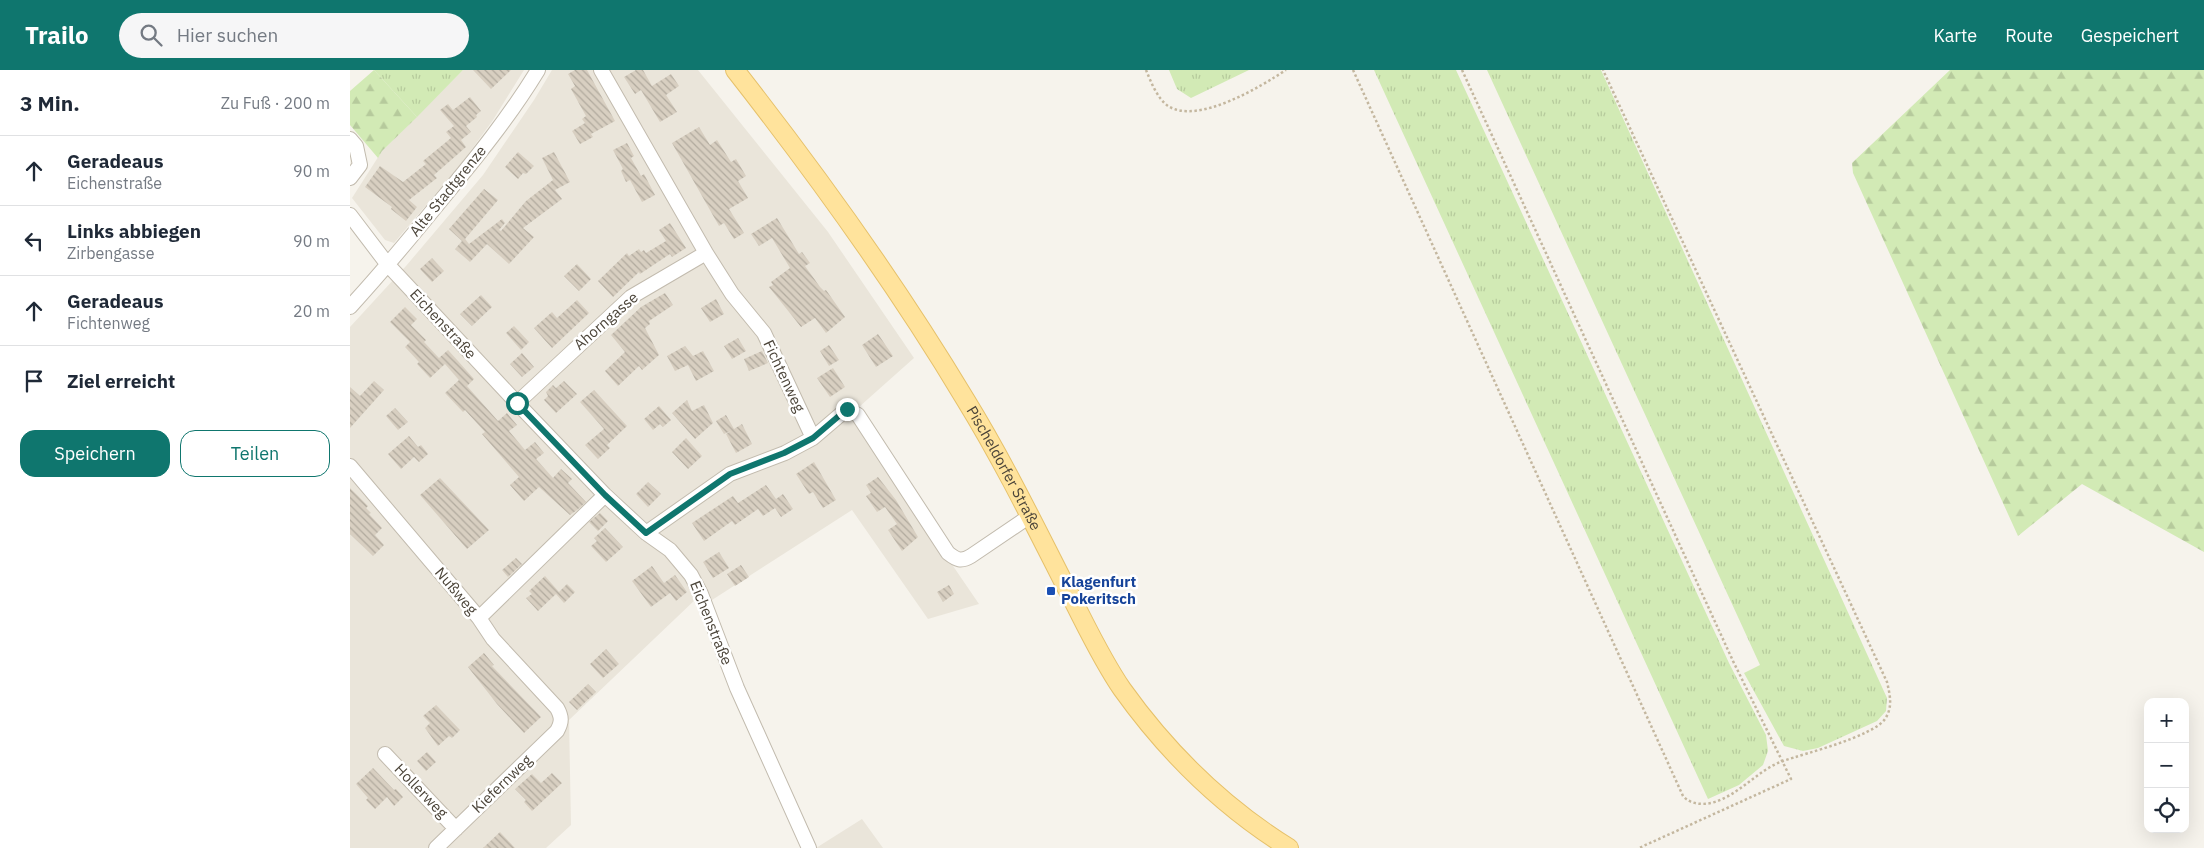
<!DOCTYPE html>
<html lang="de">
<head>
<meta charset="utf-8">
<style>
  body { margin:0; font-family:"IBM Plex Sans",sans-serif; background:#f6f6f7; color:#1f2937 }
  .controls { position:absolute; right:15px; bottom:15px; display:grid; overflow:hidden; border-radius:10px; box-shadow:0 5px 20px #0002 }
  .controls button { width:45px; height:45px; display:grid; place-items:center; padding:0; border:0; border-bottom:1px solid #e0e1e3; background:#fff; color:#1f2937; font:25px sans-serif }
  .stop { position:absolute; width:15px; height:15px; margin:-11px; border:4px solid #0f766e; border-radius:50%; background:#fff }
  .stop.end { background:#0f766e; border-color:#fff; box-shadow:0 1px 5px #0008 }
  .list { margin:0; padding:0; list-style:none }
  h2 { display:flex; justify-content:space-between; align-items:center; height:65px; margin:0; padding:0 20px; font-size:21px }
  h2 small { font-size:16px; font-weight:400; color:#747a83 }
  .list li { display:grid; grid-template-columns:32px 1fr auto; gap:15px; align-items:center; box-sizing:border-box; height:70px; padding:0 20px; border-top:1px solid #e0e1e3 }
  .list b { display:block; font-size:19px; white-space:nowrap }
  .list p { margin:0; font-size:16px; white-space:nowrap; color:#747a83 }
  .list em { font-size:16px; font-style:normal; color:#747a83 }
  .actions { display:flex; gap:10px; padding:15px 20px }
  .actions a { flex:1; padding:11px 0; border:1px solid #0f766e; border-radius:15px; text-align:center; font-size:18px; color:#0f766e }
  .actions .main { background:#0f766e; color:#fff }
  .icon { flex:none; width:28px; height:28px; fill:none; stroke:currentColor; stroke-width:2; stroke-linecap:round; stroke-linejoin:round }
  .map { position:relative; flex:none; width:1854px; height:778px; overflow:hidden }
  header { display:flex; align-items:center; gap:30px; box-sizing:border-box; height:70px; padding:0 25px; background:#0f766e; color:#fff }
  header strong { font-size:24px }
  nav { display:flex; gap:28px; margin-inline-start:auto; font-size:18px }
  .search { width:350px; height:45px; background:#f6f6f7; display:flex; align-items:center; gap:12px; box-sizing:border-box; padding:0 18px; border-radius:28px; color:#747a83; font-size:19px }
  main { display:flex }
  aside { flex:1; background:#fff }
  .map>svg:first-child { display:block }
  .residential { fill:#eae5da }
  .grass { fill:url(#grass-tufts) }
  .forest { fill:url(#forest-firs) }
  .building { fill:url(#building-back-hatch) }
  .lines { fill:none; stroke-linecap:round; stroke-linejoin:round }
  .minor-casing { stroke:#c2bbae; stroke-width:16 }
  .major-casing { stroke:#e6c16a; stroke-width:20 }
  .path { stroke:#c4b79f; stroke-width:2.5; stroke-dasharray:2.5 2.5; stroke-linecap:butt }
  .minor { stroke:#fff; stroke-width:14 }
  .major { stroke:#ffe39c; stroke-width:18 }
  .route { stroke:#0f766e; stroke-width:6 }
  .transit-dot { fill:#1a4fb4; stroke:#fff; stroke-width:2 }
  .labels { text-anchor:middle; stroke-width:5; stroke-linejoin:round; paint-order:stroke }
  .street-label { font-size:15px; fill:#4b4439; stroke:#fff }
  .transit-label { font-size:15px; font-weight:bold; fill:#164399; stroke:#fff; text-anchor:start }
</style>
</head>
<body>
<header>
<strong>Trailo</strong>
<div class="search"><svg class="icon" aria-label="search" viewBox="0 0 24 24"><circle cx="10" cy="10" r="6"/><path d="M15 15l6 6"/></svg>Hier suchen</div>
<nav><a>Karte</a><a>Route</a><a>Gespeichert</a></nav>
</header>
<main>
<aside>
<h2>3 Min.<small>Zu Fuß · 200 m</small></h2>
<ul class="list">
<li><svg class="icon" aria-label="ahead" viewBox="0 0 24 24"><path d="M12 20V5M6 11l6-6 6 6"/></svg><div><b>Geradeaus</b><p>Eichenstraße</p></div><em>90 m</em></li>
<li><svg class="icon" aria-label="left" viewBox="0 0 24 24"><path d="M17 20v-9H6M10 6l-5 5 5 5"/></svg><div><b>Links abbiegen</b><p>Zirbengasse</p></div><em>90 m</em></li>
<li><svg class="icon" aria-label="ahead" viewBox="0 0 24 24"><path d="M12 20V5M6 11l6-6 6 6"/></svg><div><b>Geradeaus</b><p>Fichtenweg</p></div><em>20 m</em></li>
<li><svg class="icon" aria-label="arrive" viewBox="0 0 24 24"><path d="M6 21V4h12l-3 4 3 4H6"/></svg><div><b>Ziel erreicht</b></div></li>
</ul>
<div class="actions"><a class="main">Speichern</a><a>Teilen</a></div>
</aside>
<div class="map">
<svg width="1854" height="778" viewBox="0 0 1854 778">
  <defs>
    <pattern id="grass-tufts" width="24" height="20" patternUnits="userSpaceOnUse" patternTransform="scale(1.25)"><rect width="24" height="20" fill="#d2eab5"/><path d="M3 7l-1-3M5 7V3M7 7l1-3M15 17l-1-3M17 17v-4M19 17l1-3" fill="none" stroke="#b6ca9c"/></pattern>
    <pattern id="forest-firs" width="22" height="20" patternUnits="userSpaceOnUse" patternTransform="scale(1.25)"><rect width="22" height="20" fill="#d2eab5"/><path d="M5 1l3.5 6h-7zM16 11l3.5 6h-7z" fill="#b6ca9c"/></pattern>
    <pattern id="building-back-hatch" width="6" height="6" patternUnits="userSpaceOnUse" patternTransform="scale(1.25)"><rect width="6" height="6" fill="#d8cfc1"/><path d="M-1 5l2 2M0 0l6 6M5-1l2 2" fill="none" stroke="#b1aa9e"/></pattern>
  </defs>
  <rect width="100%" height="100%" fill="#f6f3ec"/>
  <path class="residential" d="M113 0H174L143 50 111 94 44 173 35 170 2 128 32 81Z
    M202 0H348L478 162 564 288 500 345 629 534 578 549 502 440 362 530 347 528 219 650 221 755 196 778H0V257L56 196 133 105 184 30Z
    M512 749 533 778H466Z"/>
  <path class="grass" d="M24 0H113L67 47Z
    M819 0H899L841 28 827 19Z
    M1024 0H1106L1379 593 1416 665 1418 681 1413 695 1389 715 1358 729Z
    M1137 0H1251L1537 628 1536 641 1527 651 1468 678 1453 681 1434 676 1394 603 1410 595Z"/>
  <path class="forest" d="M24 0 67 47 32 81 28 88 0 55V21Z
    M1600 0H1854V482L1732 414 1668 466 1503 103 1502 93Z"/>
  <path class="building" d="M123 0H161L141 19Z
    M225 0H237L265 51 241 64 243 67 230 74 222 61 235 53 232 49 236 46 221 19 225 16 218 4Z
    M286 0H293L302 16 321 4 329 16 316 25 327 42 310 52 291 20 285 24 274 7Z
    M120 27 131 41 126 45 127 47 116 56 121 62 111 70 116 77 84 105 87 108 59 130 67 137 56 151 41 139 42 137 15 117 30 96 53 112 76 94 73 91 101 68 96 62 104 56 90 40 98 34 106 44 103 40Z
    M349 57 360 75 367 70 381 92 386 89 396 106 388 111 398 128 379 139 394 163 384 169 374 153 369 156 322 73Z
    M277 73 284 86 281 88 291 106 294 104 305 125 292 132 280 110 276 112 271 101 273 99 263 80Z
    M168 82 184 96 176 104 173 103 168 109 155 97Z
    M204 82 220 112 205 120 212 129 173 158 184 167 159 194 137 174 120 192 105 179 112 171 99 159 134 119 148 130 115 169 119 174 152 149 155 153 149 160 151 161 176 131 203 110 192 88Z
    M427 148 449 184 452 182 460 193 455 196 470 217 474 221 476 220 495 247 476 263 465 248 451 257 419 217 423 215 421 212 440 198 422 168 409 176 401 164Z
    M320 153 336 178 322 187 320 184 290 204 289 202 263 227 248 211 277 183 279 186 289 179 291 182 294 180 296 183 316 171 309 160Z
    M82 188 94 201 82 212 70 199Z
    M227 194 241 209 229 221 214 206Z
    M315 223 323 235 299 251 300 254 295 258 309 285 292 300 289 296 268 316 255 301 275 282 261 265 291 237Z
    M131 225 142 237 122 256 110 244Z
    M366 229 374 244 360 252 351 238Z
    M227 230 239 243 202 278 184 258 202 242 207 248Z
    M55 237 67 249 61 255 76 270 74 272 89 288 98 280 108 291 124 309 117 316 148 351 157 343 167 355 159 361 175 380 185 372 194 383 186 389 203 408 211 399 222 409 218 413 236 432 227 440 220 445 189 417 174 431 160 415 169 407 132 364 135 362 115 340 113 342 95 323 109 310 95 294 80 308 67 294 69 292 55 277 60 272 40 252Z
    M164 256 179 272 171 280 156 263Z
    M528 264 543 286 526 297 512 275Z
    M388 268 396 281 382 289 374 276Z
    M479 275 489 290 479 296 470 281Z
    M335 276 343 286 353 281 364 301 346 311 338 295 325 301 317 286Z
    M412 281 418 293 399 301 394 289Z
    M172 283 184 297 172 307 160 294Z
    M483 298 495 317 480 327 467 308Z
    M24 311 34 320 0 358V317L10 326Z
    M214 311 227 324 206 343 194 330 198 326 196 322 203 315 206 318Z
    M244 320 277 356 257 375 260 378 248 389 235 375 254 359 230 332Z
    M337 330 342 341 354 335 363 353 345 369 322 343Z
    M309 336 321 350 313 357 310 354 303 360 294 349Z
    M45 338 58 352 48 360 36 346Z
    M376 345 384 359 392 354 402 374 386 383 376 364 381 361 374 364 366 351Z
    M59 366 68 377 71 375 78 384 69 392 64 387 51 399 38 384Z
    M336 368 352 386 338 399 322 382Z
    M464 392 486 430 473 438 463 422 459 424 446 404Z
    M528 407 546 430 568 467 552 481 538 460 547 454 535 437 527 442 516 426 521 423 516 415Z
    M90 408 139 460 117 479 70 425Z
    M298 412 311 424 298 437 286 424Z
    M416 415 426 429 433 424 443 439 431 447 425 438 413 446 408 439 385 455 382 451 354 471 342 453 383 426 388 433Z
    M0 418 18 436 16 438 21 443 19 444 32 458 25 465 34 475 23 486 0 464Z
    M250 443 258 451 248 461 239 452Z
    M255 458 273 477 256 492 241 476 247 471 244 468Z
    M369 482 379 498 363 508 353 492Z
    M166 488 172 494 158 507 152 500Z
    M391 495 399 507 385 516 377 504Z
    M302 496 314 513 325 505 337 522 326 531 320 523 301 537 282 511Z
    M195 506 209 522 217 514 225 522 214 533 206 524 188 541 176 528 182 524 179 521Z
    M599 515 604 524 593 532 587 522Z
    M256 579 269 594 253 608 240 594Z
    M134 583 144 595 142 596 191 647 174 663 147 634 118 597Z
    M238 614 246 622 227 640 219 632Z
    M86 635 110 660 102 668 99 666 88 676 75 658 80 653 73 646Z
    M77 682 86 692 76 701 67 691Z
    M23 698 44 720 46 719 53 727 44 736 37 727 25 739 16 730 18 728 6 714Z
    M202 703 212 713 182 741 174 732 176 730 165 719 182 704 191 713Z
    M150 762 165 778H133Z"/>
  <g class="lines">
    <defs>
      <path id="minor" d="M251 0 356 183 382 224 414 263 463 368 497 339 508 345 598 483C607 490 611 492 621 486L680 446
        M0 69 6 76 10 95 0 108
        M0 145 38 195 167 333 255 425 296 463 320 480 341 505 351 524 387 618 459 778
        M0 237C32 202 62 166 92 129 126 88 160 46 188 0
        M167 333 281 227 356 183
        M0 396 129 548 143 569 207 638C212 647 212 652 207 661L86 778
        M296 463 380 404 435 383 463 368
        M129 548 255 425
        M35 684 106 759"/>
      <g id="major">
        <path id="s1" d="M385 0C468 106 546 214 615 329 652 389 684 454 716 517 734 551 750 587 772 619 817 682 873 737 939 778"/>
      </g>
    </defs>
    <use href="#minor" class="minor-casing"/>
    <use href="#major" class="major-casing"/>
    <path class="path" d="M796 0C801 12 807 28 818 36 848 55 910 17 936 0
      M1003 0 1333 726C1340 734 1351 735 1361 733 1389 726 1407 700 1433 691 1456 683 1522 667 1535 649 1543 637 1540 625 1537 612L1253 0
      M1112 0 1383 591 1441 709 1289 778"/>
    <use href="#minor" class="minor"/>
    <use href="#major" class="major"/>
  </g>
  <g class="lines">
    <path class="route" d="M167 333 255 425 296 463 380 404 434 383 463 368 497 339"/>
  </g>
  <rect class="transit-dot" x="696" y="516" width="10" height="10" rx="2.5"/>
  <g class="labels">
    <g class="street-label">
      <text transform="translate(98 121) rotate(-51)" y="5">Alte Stadtgrenze</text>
      <text transform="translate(256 251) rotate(-41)" y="5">Ahorngasse</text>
      <text transform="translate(93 254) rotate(47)" y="5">Eichenstraße</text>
      <text transform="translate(434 306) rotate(65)" y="5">Fichtenweg</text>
      <text dy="5" stroke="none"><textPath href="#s1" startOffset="481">Pischeldorfer Straße</textPath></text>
      <text transform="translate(106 521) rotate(50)" y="5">Nußweg</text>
      <text transform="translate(361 553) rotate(68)" y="5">Eichenstraße</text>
      <text transform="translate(152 714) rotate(-44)" y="5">Kiefernweg</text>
      <text transform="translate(71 721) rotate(46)" y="5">Hollerweg</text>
    </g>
    <g class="transit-label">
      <text x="711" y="517">Klagenfurt<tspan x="711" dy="17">Pokeritsch</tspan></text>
    </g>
  </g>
</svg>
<div class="controls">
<button>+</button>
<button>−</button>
<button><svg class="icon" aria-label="locate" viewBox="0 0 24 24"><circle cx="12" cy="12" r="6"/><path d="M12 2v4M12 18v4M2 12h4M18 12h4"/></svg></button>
</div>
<div class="stop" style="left:167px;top:333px"></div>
<div class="stop end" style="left:497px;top:339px"></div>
</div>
</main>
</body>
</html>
